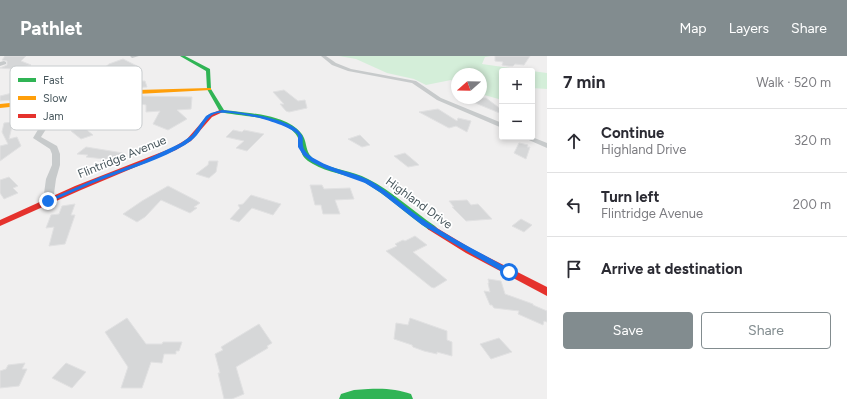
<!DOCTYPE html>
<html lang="en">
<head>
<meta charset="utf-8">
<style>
  body { margin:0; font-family:Figtree,sans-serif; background:#f7f7f7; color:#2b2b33 }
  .controls { position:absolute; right:12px; top:12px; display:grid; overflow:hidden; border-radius:4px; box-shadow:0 2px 6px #0003 }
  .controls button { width:36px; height:36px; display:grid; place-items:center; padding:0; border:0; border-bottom:1px solid #e1e1e2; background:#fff; color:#2b2b33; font:20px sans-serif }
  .compass { position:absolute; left:451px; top:12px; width:36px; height:36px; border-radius:50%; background:#fff; box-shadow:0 2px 6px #0003; rotate:250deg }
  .stop { position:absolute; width:12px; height:12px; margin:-9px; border:3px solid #1a73e8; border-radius:50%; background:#fff }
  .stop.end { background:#1a73e8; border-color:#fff; box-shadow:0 1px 4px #0008 }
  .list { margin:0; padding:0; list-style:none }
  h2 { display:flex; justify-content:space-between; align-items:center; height:52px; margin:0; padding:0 16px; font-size:17px }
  h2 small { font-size:13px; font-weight:400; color:#7c7c81 }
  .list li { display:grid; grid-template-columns:26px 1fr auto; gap:12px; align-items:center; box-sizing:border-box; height:64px; padding:0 16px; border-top:1px solid #e1e1e2 }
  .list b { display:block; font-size:15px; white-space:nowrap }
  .list p { margin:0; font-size:13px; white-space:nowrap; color:#7c7c81 }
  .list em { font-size:13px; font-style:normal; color:#7c7c81 }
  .actions { display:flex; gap:8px; padding:12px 16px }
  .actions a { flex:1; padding:9px 0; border:1px solid #828c8f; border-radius:4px; text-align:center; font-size:14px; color:#828c8f }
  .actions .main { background:#828c8f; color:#fff }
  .icon { flex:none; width:22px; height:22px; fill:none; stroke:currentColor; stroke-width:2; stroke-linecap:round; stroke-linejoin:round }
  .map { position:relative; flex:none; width:547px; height:343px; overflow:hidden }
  header { display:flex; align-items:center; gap:24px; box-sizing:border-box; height:56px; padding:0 20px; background:#828c8f; color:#fff }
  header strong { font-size:19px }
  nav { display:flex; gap:22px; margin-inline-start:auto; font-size:14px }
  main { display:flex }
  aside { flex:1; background:#fff }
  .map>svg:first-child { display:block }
  .green { fill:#d4eed9 }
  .building { fill:#d6d7d8; stroke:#e1e1e2 }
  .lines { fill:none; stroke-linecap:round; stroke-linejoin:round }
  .street { fill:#c7cacb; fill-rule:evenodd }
  .fast { fill:#30b455; fill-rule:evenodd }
  .slow { fill:#ff9f0a; fill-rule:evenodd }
  .jam { fill:#e5322d; fill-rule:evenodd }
  .route { fill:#1a73e8 }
  .labels { text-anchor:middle; stroke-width:3.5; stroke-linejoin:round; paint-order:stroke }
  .street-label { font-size:12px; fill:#47565c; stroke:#fff }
  .key { fill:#fff; stroke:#c8ccce; stroke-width:1 }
  .key-label { font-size:11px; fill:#47565c }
</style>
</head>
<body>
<header>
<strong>Pathlet</strong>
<nav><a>Map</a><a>Layers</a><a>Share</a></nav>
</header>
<main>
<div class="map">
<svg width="547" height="343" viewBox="0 0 547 343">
  <rect width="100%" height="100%" fill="#f0efef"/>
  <path class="green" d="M339 0H491L485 1 482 8 531 15H502V44L481 38V18H457V26L451 24 426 29 414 23 387 17 356 3Z
    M532 15 547 17V33L532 32Z"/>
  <path class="building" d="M5 0H26L21 5 31 9 12 13 0 12 7 9V5L2 4Z
    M495 0H530L524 9 515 8 513 10H509L502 9 503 6 495 5Z
    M123 3 137 10 129 11 139 25H145L147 31 127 32 129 30 126 31 103 13 109 8Z
    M284 34 298 45 305 44 307 52 289 56 286 55 280 48H284L273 36Z
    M12 37 11 40 13 37H16L29 43 0 45V40Z
    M137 40 192 41 191 53 177 54 187 63 168 74 153 68 160 55 146 56V49L137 47H128L126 51H120L119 46 121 42Z
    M463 42H486L502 54V58Z
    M438 53 457 65 458 62 471 65 467 76 456 70 449 72 419 56Z
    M13 66 9 83 17 81 21 90 0 105V90L8 88 2 76 4 67Z
    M83 71 93 79 81 83 71 75Z
    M233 74 242 76 244 74 264 78 247 95 236 92 244 85 226 81Z
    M360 79 370 89 362 91 348 83Z
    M519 87 528 89 527 91H530L526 103 514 97Z
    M86 91 123 97 114 104 86 101 88 99 77 98Z
    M405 97 418 108 419 109 408 111 394 100Z
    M209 105H218L216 116 209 122 196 118 208 109Z
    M9 121 18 130 13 132 18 137 4 143 0 137V124Z
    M310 129H322L324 133 350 132 354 143 335 144 340 158H323L321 149H315Z
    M168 130 197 145 200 147 194 151 197 152 190 157 161 144 145 161 137 166 123 158 142 145Z
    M251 139 281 148 273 159 252 152 239 166 230 163 240 152 238 149 243 148Z
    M467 144 471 149 478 148 492 163 466 165 452 151H454L449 145Z
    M75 148 71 159H75L65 188 49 190 54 171 46 172 51 159 59 158 62 150Z
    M521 163 532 169 524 176 512 170Z
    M415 180 427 189 413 196 447 224 434 232 431 231 386 195 397 190 395 188 403 184 405 185Z
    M488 223 501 225 505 238 533 248V249L547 255V266L544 265 543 269 518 258 519 255 494 252 492 249H490L484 235 490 236 488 227H489Z
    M127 262 146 288H162L163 286H182L179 295H176V298H164L162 307 151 306 142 332H121L128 311 105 276Z
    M410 262 447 275V284L452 286V300L437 296V298L424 295 413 291 412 289 394 283 396 267 408 269Z
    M259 268 272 287 267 290 268 292 236 311 244 338 232 343H224L218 317H220L215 298 223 294 221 291Z
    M499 282 512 296 491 303 480 288Z
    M25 307 22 313H27L19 330 0 332V315L6 313 8 309Z
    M66 307 86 316 72 332 52 322Z"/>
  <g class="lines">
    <path class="street" d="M130 0H139L132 2Z
      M321 0H326L336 7 351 13 416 25 441 42 502 67V72L437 44 412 27 348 15 332 9Z
      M4 5 6 6V8L0 10V6Z
      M40 45 43 47 39 55 50 63V67L41 81 57 90 60 98V109L56 123 53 145 48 148 43 145 46 123 52 109V98L50 93 33 82 42 67V64L32 56 38 46Z
      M522 81H532L547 87V92Z"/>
    <path class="fast" d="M180 0H185L210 13 211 33 224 54C246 57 286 58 301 77 309 87 303 97 317 105 332 114 352 114 368 123 392 135 413 155 435 170L437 172 435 174H429C406 158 386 138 362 125 346 118 328 117 313 108 296 99 304 92 297 80 285 60 241 61 220 56L207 33 206 15Z
      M368 333C383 332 398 333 411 338L413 343H339L341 338 354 334Z"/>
    <path class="slow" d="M209 32H211V34L137 38 0 52V48L137 34Z"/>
    <path class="jam" d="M220 54 225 55 212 61 191 85 176 94 81 134 0 170V164L75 130 172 92 187 83 208 59Z
      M432 169 472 193 547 231V240L466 197 429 174 427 172 429 170Z"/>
  </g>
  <path class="route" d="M222 54C239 56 292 62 301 78 304 81 302 86 303 90 304 96 311 101 317 104 334 114 354 116 371 125 391 137 408 154 427 166 454 184 484 198 511 214V218H506L422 169 381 137 365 127 326 113 312 106 303 99 298 91V79C288 67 229 52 214 58 206 62 202 73 197 79 194 83 189 86 185 89 161 103 133 112 106 122 87 129 69 138 50 146L45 145 100 121 143 105 181 87 192 79 206 60 211 57Z"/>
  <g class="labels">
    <g class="street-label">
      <text transform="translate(122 101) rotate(-22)" y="4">Flintridge Avenue</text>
      <text transform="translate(419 147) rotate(36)" y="4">Highland Drive</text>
    </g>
  </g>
  <rect x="10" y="10" width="132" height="64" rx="6" class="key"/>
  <rect x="18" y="22" width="18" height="4" fill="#30b455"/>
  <rect x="18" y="40" width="18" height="4" fill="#ff9f0a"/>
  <rect x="18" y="58" width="18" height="4" fill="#e5322d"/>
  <g class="key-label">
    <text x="43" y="28">Fast</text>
    <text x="43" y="46">Slow</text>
    <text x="43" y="64">Jam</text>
  </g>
</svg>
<div class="controls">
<button>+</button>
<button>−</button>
</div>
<svg class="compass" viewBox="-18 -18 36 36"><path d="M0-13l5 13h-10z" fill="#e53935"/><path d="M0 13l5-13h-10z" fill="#7c7c81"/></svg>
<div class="stop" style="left:509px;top:216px"></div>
<div class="stop end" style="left:48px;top:145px"></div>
</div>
<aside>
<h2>7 min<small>Walk · 520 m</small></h2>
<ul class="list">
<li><svg class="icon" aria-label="ahead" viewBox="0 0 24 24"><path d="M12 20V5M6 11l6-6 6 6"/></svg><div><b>Continue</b><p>Highland Drive</p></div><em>320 m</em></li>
<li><svg class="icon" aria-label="left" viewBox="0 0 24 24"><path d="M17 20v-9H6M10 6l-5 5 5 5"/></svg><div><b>Turn left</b><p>Flintridge Avenue</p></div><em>200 m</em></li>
<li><svg class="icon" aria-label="arrive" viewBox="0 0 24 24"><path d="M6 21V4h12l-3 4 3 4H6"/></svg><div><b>Arrive at destination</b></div></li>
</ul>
<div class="actions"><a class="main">Save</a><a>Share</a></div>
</aside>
</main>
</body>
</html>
